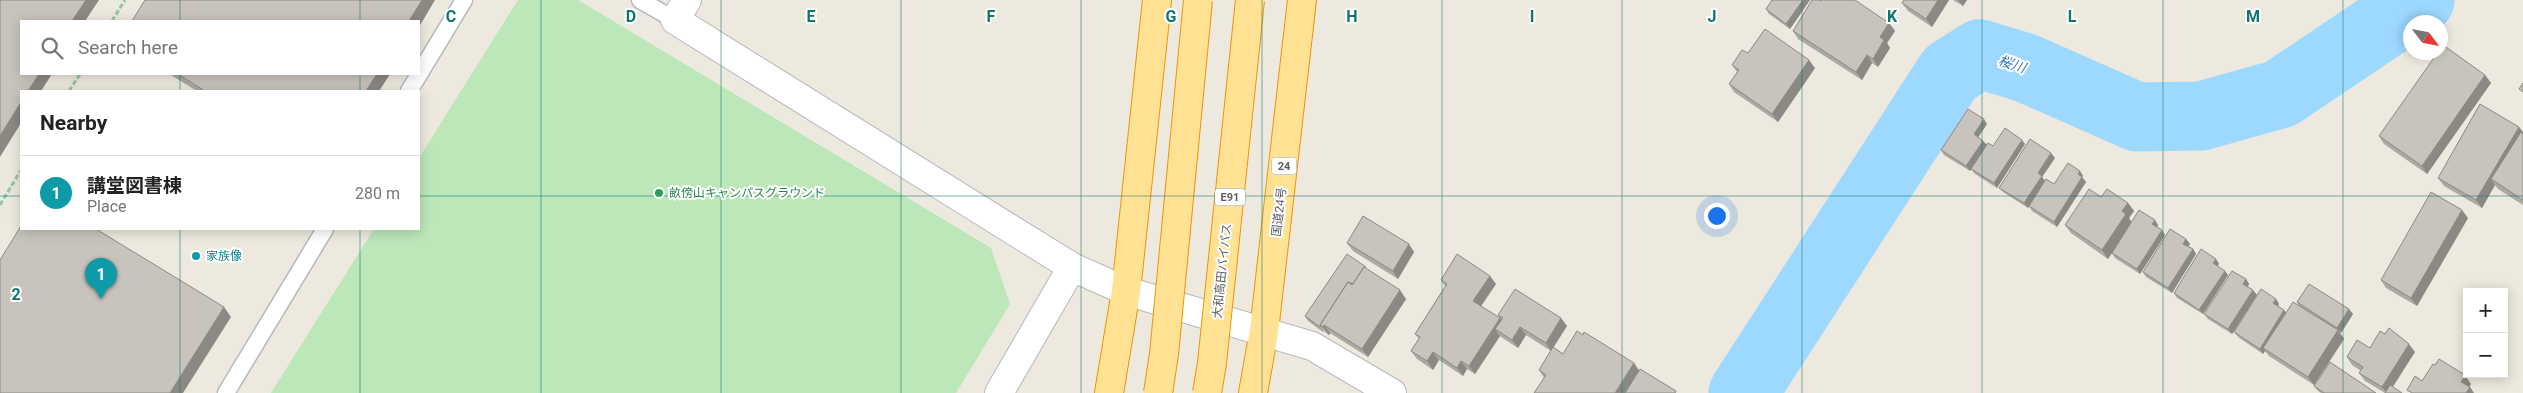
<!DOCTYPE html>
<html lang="en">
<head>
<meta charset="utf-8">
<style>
  body { margin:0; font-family:Roboto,"Noto Sans JP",sans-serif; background:#f2f2f2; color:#222 }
  .controls { position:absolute; right:15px; bottom:15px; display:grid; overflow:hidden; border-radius:0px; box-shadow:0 2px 12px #0003 }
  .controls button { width:45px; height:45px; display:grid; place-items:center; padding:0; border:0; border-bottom:1px solid #e0e0e0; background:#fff; color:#222; font:25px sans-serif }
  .compass { position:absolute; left:2403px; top:15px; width:45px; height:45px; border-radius:50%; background:#fff; box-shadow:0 2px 12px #0003; rotate:122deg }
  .you { position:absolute; left:1716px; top:215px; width:18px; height:18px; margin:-12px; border:4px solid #fff; border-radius:50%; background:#1a73e8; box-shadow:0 0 0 8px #1a73e833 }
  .badge { display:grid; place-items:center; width:32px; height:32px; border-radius:50%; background:#0f766e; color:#fff; font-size:16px; font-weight:700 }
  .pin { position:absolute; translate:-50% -41px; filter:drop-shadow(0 1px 2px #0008) }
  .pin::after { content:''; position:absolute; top:26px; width:18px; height:15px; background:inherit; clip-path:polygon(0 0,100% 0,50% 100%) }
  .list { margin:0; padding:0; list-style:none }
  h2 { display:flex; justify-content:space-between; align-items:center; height:65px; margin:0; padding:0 20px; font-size:21px }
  h2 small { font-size:16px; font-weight:400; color:#767676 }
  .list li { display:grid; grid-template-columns:32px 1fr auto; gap:15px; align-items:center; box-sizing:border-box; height:75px; padding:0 20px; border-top:1px solid #e0e0e0 }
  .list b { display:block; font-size:19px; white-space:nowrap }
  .list p { margin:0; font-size:16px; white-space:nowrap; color:#767676 }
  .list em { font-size:16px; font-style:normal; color:#767676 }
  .icon { flex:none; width:28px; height:28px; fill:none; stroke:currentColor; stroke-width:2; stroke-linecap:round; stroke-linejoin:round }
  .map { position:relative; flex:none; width:2523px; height:393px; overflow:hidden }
  .search { position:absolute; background:#fff; box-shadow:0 2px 12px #0003; left:20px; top:20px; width:400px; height:55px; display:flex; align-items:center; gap:12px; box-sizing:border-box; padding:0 18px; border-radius:0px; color:#767676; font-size:19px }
  .panel { position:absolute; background:#fff; box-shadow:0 2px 12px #0003; left:20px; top:90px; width:400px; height:140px; border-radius:0px }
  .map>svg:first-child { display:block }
  .green { fill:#bbe7b9 }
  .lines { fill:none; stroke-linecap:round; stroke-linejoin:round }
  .river { stroke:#9dd9ff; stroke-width:69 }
  .service-casing { stroke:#b5b8bd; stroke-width:19 }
  .minor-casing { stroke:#b5b8bd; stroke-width:30 }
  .trunk-casing { stroke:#ec9500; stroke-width:30 }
  .path { stroke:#92c89e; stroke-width:3; stroke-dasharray:5 2.5; stroke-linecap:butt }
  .service { stroke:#fff; stroke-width:16 }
  .minor { stroke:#fff; stroke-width:28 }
  .trunk { stroke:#ffe293; stroke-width:28 }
  .trunk-bridge-casing { stroke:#ec9500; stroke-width:30; stroke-linecap:butt }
  .trunk-bridge { stroke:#ffe293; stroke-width:28 }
  .wall { fill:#aca8a2 }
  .shaded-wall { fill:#8c8884 }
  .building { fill:#c8c3bc; stroke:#8c8884 }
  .grid { fill:none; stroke:#0f766e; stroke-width:1; stroke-opacity:0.55 }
  .leisure-dot { fill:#2e9e5b; stroke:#fff; stroke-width:2 }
  .culture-dot { fill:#0f9aa8; stroke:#fff; stroke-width:2 }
  .labels { text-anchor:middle; stroke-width:4; stroke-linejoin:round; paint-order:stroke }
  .shield { fill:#fff; stroke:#8a8e91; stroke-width:1 }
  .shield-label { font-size:11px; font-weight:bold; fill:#585d62 }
  .leisure-label { font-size:12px; fill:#27864d; stroke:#fff; text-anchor:start }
  .street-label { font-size:12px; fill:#585d62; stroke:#fff }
  .culture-label { font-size:12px; fill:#0d838f; stroke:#fff; text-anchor:start }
  .water-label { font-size:14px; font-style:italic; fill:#337bb8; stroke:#fff }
  .grid-label { font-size:16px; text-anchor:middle; font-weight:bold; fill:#0f766e; stroke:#fff; stroke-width:4; stroke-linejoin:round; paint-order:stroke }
</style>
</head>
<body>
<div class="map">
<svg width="2523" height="393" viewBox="0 0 2523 393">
  <rect width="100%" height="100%" fill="#ede9df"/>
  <path class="green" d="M518 0H578L991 248 1010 304 956 393H271L374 229H419V158Z"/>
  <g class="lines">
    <path class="river" d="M1743 393 1950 73 1980 54 2026 68 2137 117 2201 116 2280 94 2420 0"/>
    <defs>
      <path id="service" d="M640 0 675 20
        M409 91 464 0
        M226 393 325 229"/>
      <path id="minor" d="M687 0 675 20 1072 267
        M999 393 1072 267 1126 291 1312 346 1392 393"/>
      <path id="trunk" d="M1109 393 1126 291 1157 0
        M1253 393 1264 331 1302 0"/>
    </defs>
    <use href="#service" class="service-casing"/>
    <use href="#minor" class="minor-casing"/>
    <use href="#trunk" class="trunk-casing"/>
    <path class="path" d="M112 21 125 0
      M69 91 80 74
      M0 205 21 170"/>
    <use href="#service" class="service"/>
    <use href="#minor" class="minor"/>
    <use href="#trunk" class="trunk"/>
    <defs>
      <path id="trunk-bridge" d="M1158 393 1164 354 1198 0
        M1207 393 1212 363 1250 0"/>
    </defs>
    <use href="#trunk-bridge" class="trunk-bridge-casing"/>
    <use href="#trunk-bridge" class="trunk-bridge"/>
  </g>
  <path class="wall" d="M1772 0H1810L1790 29 1769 14 1766 9Z
    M1904 0H1949L1932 27 1908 11 1902 3Z
    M1953 0H1967L1963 6Z
    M1821 1 1889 23 1895 31 1887 43 1890 48 1878 67 1872 63 1862 80 1798 39 1793 31Z
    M1748 53 1815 68 1778 122 1734 92 1729 84 1737 72 1732 65Z
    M169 74H390L379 91H197Z
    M2485 75 2491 83 2427 174 2384 144 2379 136Z
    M1987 124 1978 137 1983 141 1987 145 1970 171 1944 155 1941 150Z
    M2523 132V205L2498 189 2495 185 2482 208 2444 186 2438 178Z
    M2025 144 1997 188 1975 174 1971 169 1993 146Z
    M2055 158 2042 177 2045 181 2054 184 2080 171 2083 176 2082 177 2086 182 2057 227 2032 211 2029 206 2028 208 2003 192 1999 188Z
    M2101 197 2128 203 2134 211 2129 218 2131 222 2158 225 2157 227 2165 235 2140 274 2115 258 2112 253 2108 259 2071 233 2065 225Z
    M2468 218 2417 306 2386 288 2381 280Z
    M2186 239 2190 244 2188 246 2193 249 2196 254 2172 293 2146 277 2143 272Z
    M1347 243 1414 252 1398 279 1353 251Z
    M2216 259 2219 264 2217 266 2228 275 2203 314 2177 298 2174 293Z
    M1367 269 1406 299 1368 357 1330 333 1329 335 1326 333 1324 331 1323 332 1308 321 1305 316Z
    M2246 279 2249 284 2248 287 2257 295 2232 334 2208 319 2204 314Z
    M1441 280 1496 284 1481 306 1501 320 1498 315 1567 326 1553 348 1563 354 1634 363 1639 371 1676 391 1544 378 1539 370 1551 351 1526 335 1518 348 1501 337 1500 336 1475 374 1467 369 1463 376 1439 360 1433 370 1417 359 1411 351 1419 339 1415 334 1445 286Z
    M2276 299 2279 304 2278 306 2286 312 2299 306 2297 302 2353 314 2341 333 2339 332 2344 339 2314 385 2269 356 2265 351 2263 354 2238 337 2234 332Z
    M2370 348 2415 352 2385 393 2365 381 2359 373 2361 371 2352 365 2347 357Z
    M2314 386 2376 393H2321L2318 391Z"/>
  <path class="shaded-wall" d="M86 0H99L85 21H72Z
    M422 0H435L419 27V21H409Z
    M1803 0H1810L1790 29 1786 24Z
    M1938 0H1949L1932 27 1926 19Z
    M1958 0H1967L1963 6Z
    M1889 23 1895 31 1887 43 1890 48 1878 67 1873 59 1880 37Z
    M1867 55 1872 63 1862 80 1856 72Z
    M1809 60 1815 68 1778 122 1772 114Z
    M39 74H52L41 91H28Z
    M377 74H390L379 91H366Z
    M2485 75 2491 83 2427 174 2422 166Z
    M21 102V123L0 157V136Z
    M1984 119 1987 124 1977 139 1974 134Z
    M2519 127 2523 132V138L2491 179 2495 185 2482 208 2476 200Z
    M2022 140 2025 144 1997 188 1994 183Z
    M1983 141 1987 145 1970 171 1966 166Z
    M2051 153 2055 158 2042 177 2045 181 2028 208 2024 203 2038 173Z
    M2080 171 2083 176 2081 179 2078 174Z
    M2082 177 2086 182 2057 227 2054 222Z
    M2128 203 2134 211 2129 218 2132 223 2108 259 2102 250 2122 211Z
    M2462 210 2468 218 2417 306 2411 298Z
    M2155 220 2158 225 2156 229 2152 224Z
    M2162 230 2165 235 2140 274 2137 269Z
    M2186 239 2190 244 2187 248 2183 244Z
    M1409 244 1414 252 1398 279 1393 271Z
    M2193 249 2196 254 2172 293 2168 288Z
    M2216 259 2219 264 2216 268 2213 263Z
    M2225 271 2228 275 2203 314 2199 310Z
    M1490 276 1496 284 1479 309 1473 301Z
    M2246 279 2249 284 2246 289 2243 284Z
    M1350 283 1354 288 1324 325 1330 333 1329 335 1323 327Z
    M1400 290 1406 299 1368 357 1362 349Z
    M2253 290 2257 295 2232 334 2228 329Z
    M2276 299 2279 304 2277 308 2273 303Z
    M224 307 231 317 183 393H170Z
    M2349 309 2353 314 2341 333 2337 328Z
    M2284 310 2288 315 2263 348 2265 351 2263 354 2260 349Z
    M1500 318 1506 326 1495 329 1500 336 1475 374 1469 366Z
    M1561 318 1567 326 1551 351 1546 343Z
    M1520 327 1526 335 1518 348 1512 340Z
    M2338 330 2344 339 2314 385 2308 377Z
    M2409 344 2415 352 2389 393H2387L2382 387Z
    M1433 352 1439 360 1433 370 1427 361Z
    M1461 361 1467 369 1463 376 1457 368Z
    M1634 363 1640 372 1626 393H1615Z
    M2465 375 2471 384 2467 390 2461 382Z
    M2470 387 2474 393H2466Z"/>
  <path class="building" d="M0 0H86L72 21H21V74H39L28 91H21V102L0 136Z
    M145 0H422L409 21H132Z
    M1772 0H1803L1786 24 1766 9Z
    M1812 0H1820L1821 1 1822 0H1855L1889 23 1880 37 1884 40 1873 59 1867 55 1856 72 1793 31Z
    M1904 0H1938L1926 19 1902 3Z
    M1765 29 1809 60 1772 114 1729 84 1739 70 1732 65 1742 50 1748 53Z
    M2443 45 2485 75 2422 166 2379 136 2438 52H2440V48Z
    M178 74H377L366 91H205Z
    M2523 83V92L2519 89Z
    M2480 104 2519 127 2476 200 2438 178Z
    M1968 109 1984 119 1974 134 1983 141 1966 166 1941 150Z
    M2005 128 2022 140 1994 183 1971 169 1988 143 1993 146Z
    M2521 132 2523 134V200L2491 179Z
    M2030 139 2051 153 2038 173 2042 176 2024 203 1999 188Z
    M2068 163 2080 171 2078 174 2082 177 2054 222 2029 206 2046 179 2054 184Z
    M2089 189 2101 197 2107 189 2128 203 2122 211 2126 214 2102 250 2065 225Z
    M2431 192 2462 210 2411 298 2381 280Z
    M2139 210 2155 220 2152 224 2162 230 2137 269 2112 253Z
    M1363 216 1409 244 1393 271 1347 243Z
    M21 226V229H96L224 307 170 393H0V260Z
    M2170 229 2186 239 2183 244 2193 249 2168 288 2143 272Z
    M2201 249 2216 259 2213 263 2225 271 2199 310 2174 293Z
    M1347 254 1366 267 1365 268 1364 267 1353 284 1348 282 1320 325H1321L1320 327 1305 316Z
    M1457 254 1490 276 1473 301 1500 318 1469 366 1461 361 1457 368 1433 352 1427 361 1411 351 1420 337 1415 334 1447 284 1441 280Z
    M1364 267 1400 290 1362 349 1324 325 1323 327 1320 325 1348 282 1352 285Z
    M2232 271 2246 279 2243 284 2253 290 2228 329 2204 314Z
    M2309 284 2349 309 2337 328 2297 302Z
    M1515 289 1561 318 1546 343 1520 327 1512 340 1495 329 1503 318 1498 315Z
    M2261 289 2276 299 2273 303 2284 310 2260 349 2234 332Z
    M2293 302 2338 330 2308 377 2263 348Z
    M2389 328 2409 344 2382 387 2359 373 2363 367 2347 357 2357 340 2370 348 2380 331 2385 334Z
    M1577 331 1583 335 1584 332 1634 363 1615 393H1534L1546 375 1539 370 1553 347 1563 354Z
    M2439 359 2465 375 2461 382 2470 387 2466 393H2412L2407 390 2415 376 2422 381 2433 364 2435 365Z
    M2330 362 2376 393H2324L2314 386Z
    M1640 369 1676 391 1675 393H1625Z
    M2390 385 2402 393H2385Z"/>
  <path class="grid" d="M180 0V21M360 0V21M541 0V393M721 0V393M901 0V393M1081 0V393M1262 0V393M1442 0V393M1622 0V393M1802 0V393M1982 0V393M2163 0V393M2343 0V393M180 74V91M360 74V91M0 196H21M419 196H2523M180 229V393M360 229V393"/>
  <circle class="leisure-dot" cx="659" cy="193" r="5"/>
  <circle class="culture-dot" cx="196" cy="256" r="5"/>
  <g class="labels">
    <g class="shield">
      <rect x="1271.5" y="157.5" width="25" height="17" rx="4"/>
      <rect x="1215" y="188.5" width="30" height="17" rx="4"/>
    </g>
    <g class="shield-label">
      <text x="1284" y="170">24</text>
      <text x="1230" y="201">E91</text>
    </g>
    <g class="leisure-label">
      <text x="669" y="197">畝傍山キャンパスグラウンド</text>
    </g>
    <g class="street-label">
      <text transform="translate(1279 212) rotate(-83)" y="4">国道24号</text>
      <text transform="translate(1222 271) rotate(-84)" y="4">大和高田バイパス</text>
    </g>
    <g class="culture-label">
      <text x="206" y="260">家族像</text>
    </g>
    <g class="water-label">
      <text transform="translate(2012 64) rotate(18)" y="5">桜川</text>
    </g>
  </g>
  <g class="grid-label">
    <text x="451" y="22">C</text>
    <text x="631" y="22">D</text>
    <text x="811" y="22">E</text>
    <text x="991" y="22">F</text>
    <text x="1171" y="22">G</text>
    <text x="1352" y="22">H</text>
    <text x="1532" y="22">I</text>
    <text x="1712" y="22">J</text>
    <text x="1892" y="22">K</text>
    <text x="2072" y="22">L</text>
    <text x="2253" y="22">M</text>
    <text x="16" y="300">2</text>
  </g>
</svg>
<div class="controls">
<button>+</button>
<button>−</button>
</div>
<svg class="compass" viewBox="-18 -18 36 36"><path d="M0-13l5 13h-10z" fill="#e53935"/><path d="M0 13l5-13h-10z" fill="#767676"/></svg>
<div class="you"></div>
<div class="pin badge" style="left:101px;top:299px;background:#0f9aa8">1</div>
<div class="search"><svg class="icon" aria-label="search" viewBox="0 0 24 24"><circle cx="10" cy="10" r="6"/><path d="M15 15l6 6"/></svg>Search here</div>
<section class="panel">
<h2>Nearby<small></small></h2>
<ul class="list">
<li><span class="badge" style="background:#0f9aa8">1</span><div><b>講堂図書棟</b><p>Place</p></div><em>280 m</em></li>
</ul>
</section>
</div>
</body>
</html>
